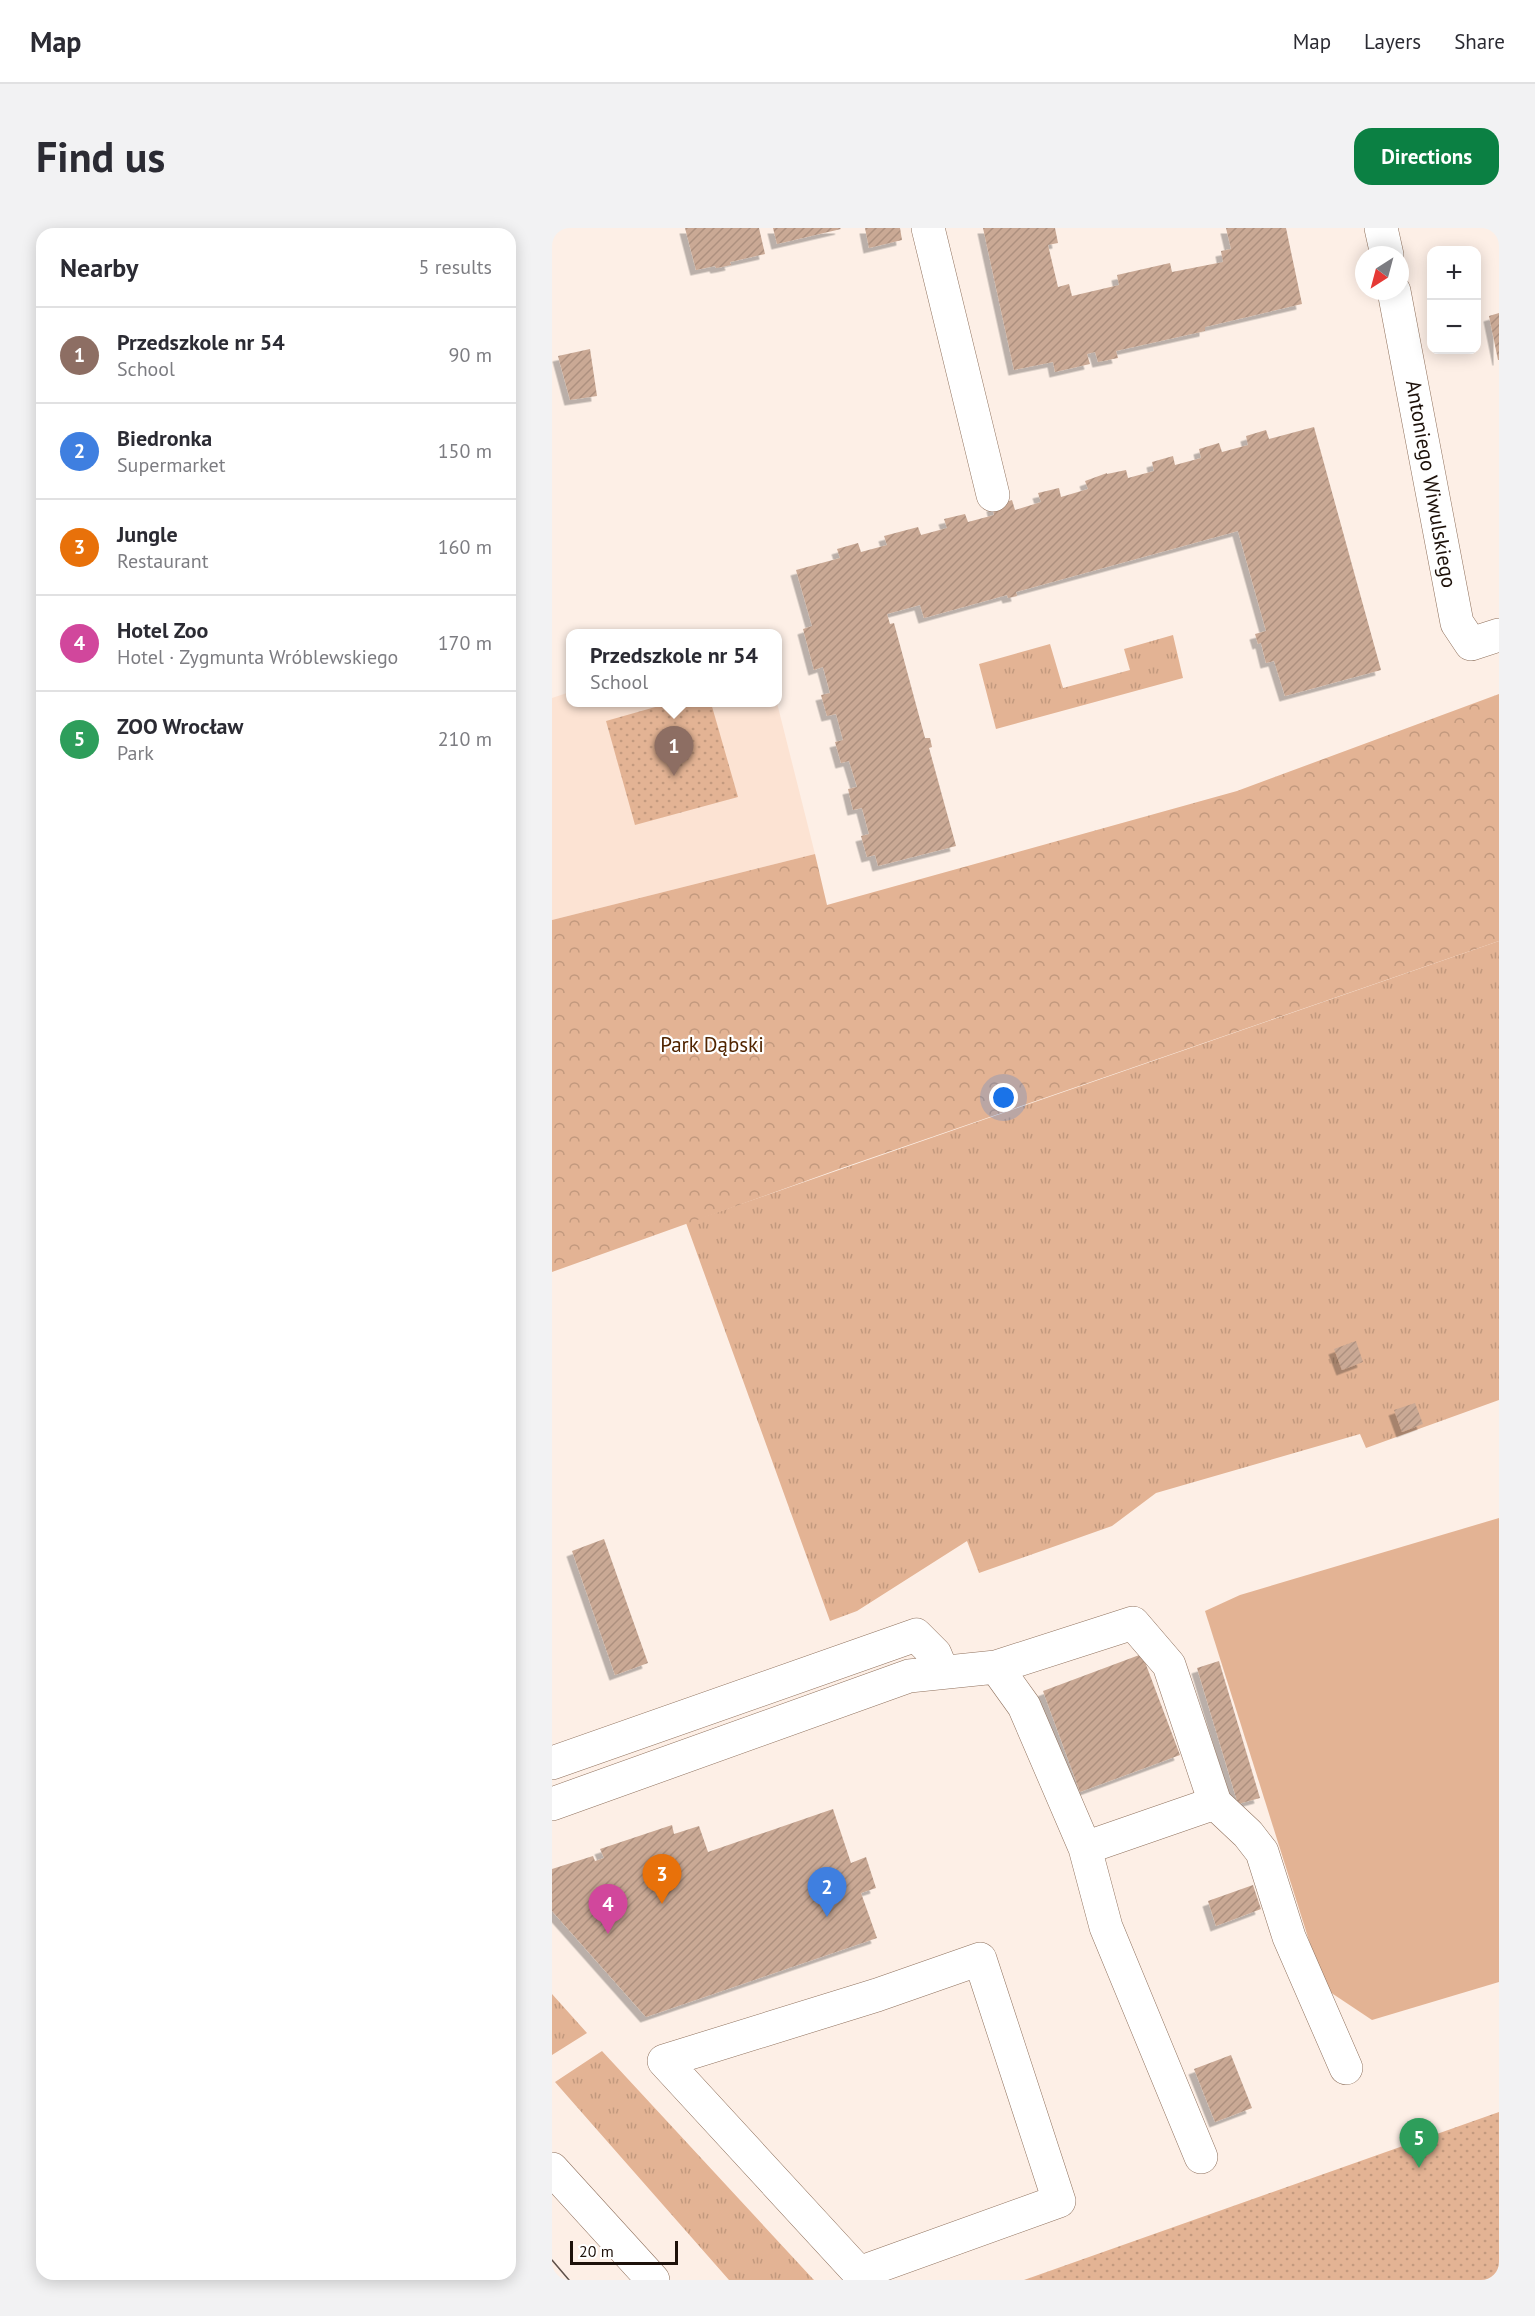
<!DOCTYPE html>
<html lang="en">
<head>
<meta charset="utf-8">
<style>
  body { margin:0; font-family:"PT Sans",sans-serif; background:#f2f2f3; color:#2b2b33 }
  .controls { position:absolute; right:18px; top:18px; display:grid; overflow:hidden; border-radius:12px; box-shadow:0 3px 15px #0003 }
  .controls button { width:54px; height:54px; display:grid; place-items:center; padding:0; border:0; border-bottom:2px solid #e1e1e2; background:#fff; color:#2b2b33; font:30px sans-serif }
  .compass { position:absolute; left:803px; top:18px; width:54px; height:54px; border-radius:50%; background:#fff; box-shadow:0 3px 15px #0003; rotate:216deg }
  .scale { position:absolute; left:18px; bottom:15px; width:108px; box-sizing:border-box; padding-left:6px; border:3px solid #1d110a; border-top:0; font-size:16px; line-height:21px; white-space:nowrap; color:#1d110a; -webkit-text-stroke:4px #fff; paint-order:stroke }
  .you { position:absolute; left:452px; top:870px; width:21px; height:21px; margin:-15px; border:4px solid #fff; border-radius:50%; background:#1a73e8; box-shadow:0 0 0 9px #1a73e833 }
  .badge { display:grid; place-items:center; width:39px; height:39px; border-radius:50%; background:#0b8043; color:#fff; font-size:20px; font-weight:700 }
  .pin { position:absolute; translate:-50% -50px; filter:drop-shadow(0 2px 3px #0008) }
  .pin::after { content:''; position:absolute; top:32px; width:21px; height:18px; background:inherit; clip-path:polygon(0 0,100% 0,50% 100%) }
  .popup { position:absolute; left:14px; top:401px; width:216px; height:78px; box-sizing:border-box; display:grid; place-content:center; border-radius:12px; background:#fff; filter:drop-shadow(0 2px 4px #0005); font-size:20px; white-space:nowrap; color:#7c7c81 }
  .popup b { font-size:22px; color:#2b2b33 }
  .popup::after { content:''; position:absolute; left:50%; top:100%; margin-left:-12px; border:12px solid transparent; border-top-color:#fff }
  .list { margin:0; padding:0; list-style:none }
  h2 { display:flex; justify-content:space-between; align-items:center; height:78px; margin:0; padding:0 24px; font-size:26px }
  h2 small { font-size:20px; font-weight:400; color:#7c7c81 }
  .list li { display:grid; grid-template-columns:39px 1fr auto; gap:18px; align-items:center; box-sizing:border-box; height:96px; padding:0 24px; border-top:2px solid #e1e1e2 }
  .list b { display:block; font-size:22px; white-space:nowrap }
  .list p { margin:0; font-size:20px; white-space:nowrap; color:#7c7c81 }
  .list em { font-size:20px; font-style:normal; color:#7c7c81 }
  .map { position:relative; flex:none; width:947px; height:2052px; overflow:hidden; border-radius:18px }
  header { display:flex; align-items:center; gap:36px; box-sizing:border-box; height:84px; padding:0 30px; background:#fff; border-bottom:2px solid #e1e1e2 }
  header strong { font-size:28px }
  nav { display:flex; gap:33px; margin-inline-start:auto; font-size:21px }
  .intro { display:flex; align-items:center; justify-content:space-between; box-sizing:border-box; height:144px; padding:0 36px }
  h1 { margin:0; font-size:42px }
  .button { padding:15px 27px; border-radius:18px; background:#0b8043; color:#fff; font-size:21px; font-weight:700 }
  main { display:flex; gap:36px; padding:0 36px }
  aside { flex:1; background:#fff; border-radius:18px; box-shadow:0 3px 15px #0003 }
  .map>svg:first-child { display:block }
  .built { fill:#fce3d3 }
  .grass { fill:url(#grass-tufts) }
  .forest { fill:url(#forest-crowns) }
  .park { fill:url(#park-dots) }
  .pitch { fill:#e3b394 }
  .building { fill:url(#building-hatch); filter:url(#shadow) }
  .lines { fill:none; stroke-linecap:round; stroke-linejoin:round }
  .minor-casing { stroke:#8f715d; stroke-width:34 }
  .major-casing { stroke:#8f715d; stroke-width:34 }
  .minor { stroke:#fff; stroke-width:33 }
  .major { stroke:#fff; stroke-width:33 }
  .tram { stroke:#5e514a; stroke-width:1.5 }
  .labels { text-anchor:middle; stroke-width:4.5; stroke-linejoin:round; paint-order:stroke }
  .street-label { font-size:21px; fill:#1d110a; stroke:#fff }
  .park-label { font-size:21px; fill:#512501; stroke:#fff }
</style>
</head>
<body>
<header>
<strong>Map</strong>
<nav><a>Map</a><a>Layers</a><a>Share</a></nav>
</header>
<div class="intro"><h1>Find us</h1><a class="button">Directions</a></div>
<main>
<aside>
<h2>Nearby<small>5 results</small></h2>
<ul class="list">
<li><span class="badge" style="background:#8d6e63">1</span><div><b>Przedszkole nr 54</b><p>School</p></div><em>90 m</em></li>
<li><span class="badge" style="background:#3f7fe0">2</span><div><b>Biedronka</b><p>Supermarket</p></div><em>150 m</em></li>
<li><span class="badge" style="background:#e8710a">3</span><div><b>Jungle</b><p>Restaurant</p></div><em>160 m</em></li>
<li><span class="badge" style="background:#d1479c">4</span><div><b>Hotel Zoo</b><p>Hotel · Zygmunta Wróblewskiego</p></div><em>170 m</em></li>
<li><span class="badge" style="background:#2e9e5b">5</span><div><b>ZOO Wrocław</b><p>Park</p></div><em>210 m</em></li>
</ul>
</aside>
<div class="map">
<svg width="947" height="2052" viewBox="0 0 947 2052">
  <defs>
    <pattern id="grass-tufts" width="24" height="20" patternUnits="userSpaceOnUse" patternTransform="scale(1.5)"><rect width="24" height="20" fill="#e3b394"/><path d="M3 7l-1-3M5 7V3M7 7l1-3M15 17l-1-3M17 17v-4M19 17l1-3" fill="none" stroke="#c2997e"/></pattern>
    <pattern id="forest-crowns" width="20" height="18" patternUnits="userSpaceOnUse" patternTransform="scale(1.5)"><rect width="20" height="18" fill="#e3b394"/><path d="M2 6a3 3 0 1 1 6 0M12 15a3 3 0 1 1 6 0" fill="none" stroke="#c2997e"/></pattern>
    <pattern id="park-dots" width="8" height="8" patternUnits="userSpaceOnUse" patternTransform="scale(1.5)"><rect width="8" height="8" fill="#e3b394"/><path d="M2 2h.1M6 6h.1" fill="none" stroke="#c2997e" stroke-width="1.8" stroke-linecap="round"/></pattern>
    <pattern id="building-hatch" width="6" height="6" patternUnits="userSpaceOnUse" patternTransform="scale(1.5)"><rect width="6" height="6" fill="#caa995"/><path d="M-1 1l2-2M0 6l6-6M5 7l2-2" fill="none" stroke="#ad907f"/></pattern>
    <filter id="shadow"><feDropShadow dx="-5.5" dy="5.5" stdDeviation="0" flood-color="#0004"/></filter>
  </defs>
  <rect width="100%" height="100%" fill="#fdefe6"/>
  <path class="built" d="M18 464V474L225 475 263 626 0 692V470Z"/>
  <path class="grass" d="M621 407 631 450 444 501 427 436 498 416 511 460 578 442 572 421Z
    M947 713V1172L814 1220 808 1206 604 1265 560 1298 427 1345 415 1313 305 1383 278 1393 134 995Z
    M0 1766 35 1805 0 1827Z
    M50 1823 261 2051 262 2052H177L3 1854Z"/>
  <path class="forest" d="M947 466V713L287 941 0 1044V692L263 626 275 677 685 563Z"/>
  <path class="park" d="M121 474 159 475 186 569 83 597 54 493Z
    M947 1884V2052H472Z"/>
  <path class="pitch" d="M947 1290V1754L820 1792 772 1760 653 1383 688 1367Z"/>
  <path class="building" d="M133 0H207L213 26 178 34 179 37 170 39 164 40 163 38 144 42Z
    M221 0H288L289 1 225 16Z
    M313 0H348L350 12 317 20Z
    M431 0H503L506 15 496 17 506 59 517 56 520 68 567 57 565 47 618 35 620 44 671 34 669 23 679 21 674 0H734L750 76 653 99V103L564 123 566 130 546 134 543 124 535 126 538 136 503 144 501 134 462 142Z
    M947 85V132H946L937 88Z
    M38 121 45 168 18 172 6 128Z
    M762 199 829 442 733 468 722 433 714 435 709 415 706 416 703 406 714 403 686 303 464 364 465 368 456 370 455 367 372 390 368 377 335 386 338 396 342 395 373 510H378L380 519 377 520 404 618 326 638 323 627 315 629 309 608 317 606 310 580 301 582 296 561 305 559 297 533 289 535 283 514 291 512 284 486 275 488 269 467 278 465 271 439 262 442 251 401 260 398 244 342 288 330 285 321 306 315 309 324 335 317 332 308 366 299 369 307 395 300 392 291 413 286 416 294 442 287 440 278 460 272 463 282 489 274 486 265 507 260 509 269 536 261 533 253 555 245V246L574 242 576 250 602 243 600 234 621 228 623 237 649 230 647 221 667 215 670 224 696 217 694 208 714 202 717 211Z
    M804 1113 811 1134 790 1142 782 1121Z
    M863 1175 871 1196 850 1204 842 1182Z
    M52 1311 96 1435 63 1447 20 1323Z
    M590 1426 628 1527 528 1564 491 1463Z
    M667 1433 708 1570 686 1576 645 1440Z
    M281 1581 299 1635 314 1629 324 1660 309 1665 325 1710 94 1789 0 1683V1641L41 1628 43 1633 52 1630 48 1621 120 1597 122 1606 147 1598 156 1624Z
    M701 1657 709 1681 664 1698 656 1673Z
    M679 1827 700 1880 663 1894 642 1841Z"/>
  <g class="lines">
    <defs>
      <path id="minor" d="M376 0 441 267
        M829 0 835 27
        M842 63 905 395 919 416 947 407
        M444 1439 472 1478 533 1620 554 1699 649 1929
        M0 1535 364 1407 383 1426 390 1443
        M663 1575 696 1606 710 1624 737 1709 794 1840
        M0 1576 357 1448 444 1439 581 1395 617 1437 663 1575 533 1620
        M428 1731 507 1973 307 2045 112 1833 325 1767Z"/>
      <path id="major" d="M0 1941 101 2052"/>
    </defs>
    <use href="#minor" class="minor-casing"/>
    <use href="#major" class="major-casing"/>
    <use href="#minor" class="minor"/>
    <use href="#major" class="major"/>
    <path class="tram" d="M0 2032 17 2052"/>
  </g>
  <g class="labels">
    <g class="street-label">
      <text transform="translate(879 256) rotate(80)" y="7">Antoniego Wiwulskiego</text>
    </g>
    <g class="park-label">
      <text x="160" y="824">Park Dąbski</text>
    </g>
  </g>
</svg>
<div class="controls">
<button>+</button>
<button>−</button>
</div>
<svg class="compass" viewBox="-18 -18 36 36"><path d="M0-13l5 13h-10z" fill="#e53935"/><path d="M0 13l5-13h-10z" fill="#7c7c81"/></svg>
<div class="scale">20 m</div>
<div class="you"></div>
<div class="pin badge" style="left:122px;top:548px;background:#8d6e63">1</div>
<div class="popup"><b>Przedszkole nr 54</b>School</div>
<div class="pin badge" style="left:275px;top:1689px;background:#3f7fe0">2</div>
<div class="pin badge" style="left:110px;top:1676px;background:#e8710a">3</div>
<div class="pin badge" style="left:56px;top:1706px;background:#d1479c">4</div>
<div class="pin badge" style="left:867px;top:1940px;background:#2e9e5b">5</div>
</div>
</main>
</body>
</html>
